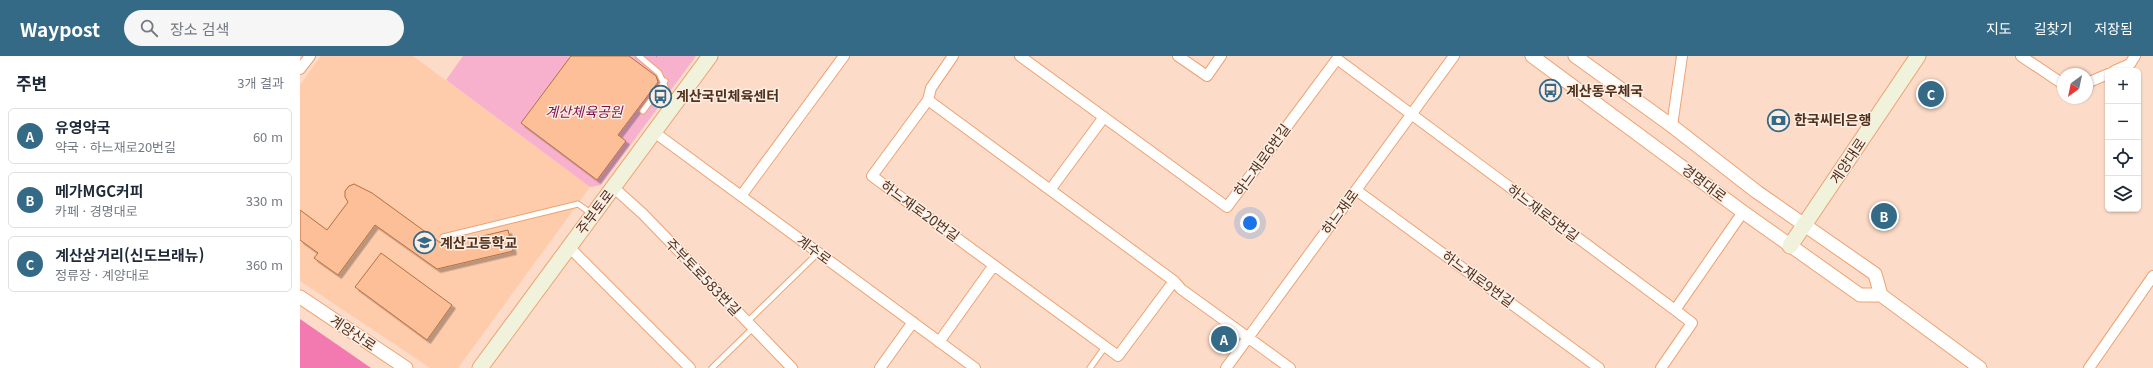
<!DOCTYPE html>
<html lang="ko">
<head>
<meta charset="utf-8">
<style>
  body { margin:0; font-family:Georgia,"Noto Sans KR",serif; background:#f6f6f7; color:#1f2937 }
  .controls { position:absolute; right:12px; top:12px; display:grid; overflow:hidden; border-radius:6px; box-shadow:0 1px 3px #0004 }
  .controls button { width:36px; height:36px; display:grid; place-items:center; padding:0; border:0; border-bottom:1px solid #e0e1e3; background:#fff; color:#1f2937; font:20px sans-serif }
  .compass { position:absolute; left:1757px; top:12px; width:36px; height:36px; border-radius:50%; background:#fff; box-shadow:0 1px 3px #0004; rotate:213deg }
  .you { position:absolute; left:950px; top:167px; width:14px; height:14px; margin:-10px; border:3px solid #fff; border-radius:50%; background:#1a73e8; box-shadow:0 0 0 6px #1a73e833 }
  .badge { display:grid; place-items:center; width:26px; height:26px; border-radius:50%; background:#356a86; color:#fff; font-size:13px; font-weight:700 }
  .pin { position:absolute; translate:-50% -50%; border:2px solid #fff; box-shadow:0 1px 4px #0006 }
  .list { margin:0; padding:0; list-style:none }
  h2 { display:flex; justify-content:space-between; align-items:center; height:52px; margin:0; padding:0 16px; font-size:17px }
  h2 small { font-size:13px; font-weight:400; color:#747a83 }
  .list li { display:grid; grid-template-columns:26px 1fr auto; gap:12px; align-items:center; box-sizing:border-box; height:56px; margin:0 8px 8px; padding:0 8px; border:1px solid #e0e1e3; border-radius:6px }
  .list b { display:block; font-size:15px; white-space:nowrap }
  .list p { margin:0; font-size:13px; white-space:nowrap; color:#747a83 }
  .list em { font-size:13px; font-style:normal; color:#747a83 }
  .icon { flex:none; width:22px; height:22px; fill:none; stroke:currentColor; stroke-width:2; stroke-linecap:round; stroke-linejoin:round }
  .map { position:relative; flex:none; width:1853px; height:312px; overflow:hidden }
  header { display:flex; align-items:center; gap:24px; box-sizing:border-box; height:56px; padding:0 20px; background:#356a86; color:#fff }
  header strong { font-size:19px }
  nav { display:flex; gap:22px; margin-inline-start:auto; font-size:14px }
  .search { width:280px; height:36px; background:#f6f6f7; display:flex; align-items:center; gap:10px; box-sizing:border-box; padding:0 14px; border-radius:22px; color:#747a83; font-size:15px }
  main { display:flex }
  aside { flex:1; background:#fff }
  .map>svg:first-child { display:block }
  .built { fill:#fecbab }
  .green { fill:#f8b1cd }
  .forest { fill:#f37ab0 }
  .building { fill:#fdbf98; stroke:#b6703f; filter:url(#shadow) }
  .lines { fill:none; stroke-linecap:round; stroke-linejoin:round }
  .service-casing { stroke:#eda271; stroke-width:7 }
  .minor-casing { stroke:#eda271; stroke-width:12 }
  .tertiary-casing { stroke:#eda271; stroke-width:15 }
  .secondary-casing { stroke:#eda271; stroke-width:17 }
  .path { stroke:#bfa08c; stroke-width:2.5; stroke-dasharray:2 3; stroke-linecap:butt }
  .service { stroke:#fff; stroke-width:5 }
  .minor { stroke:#fff; stroke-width:10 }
  .tertiary { stroke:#fff; stroke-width:13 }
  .secondary { stroke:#f0f2dc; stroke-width:15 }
  .labels { text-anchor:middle; stroke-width:3; stroke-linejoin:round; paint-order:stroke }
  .poi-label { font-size:14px; font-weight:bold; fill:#4f311c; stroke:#fdede3; text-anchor:start }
  .park-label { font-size:14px; font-style:italic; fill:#7f124e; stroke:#fdede3 }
  .street-label { font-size:14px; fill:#4f311c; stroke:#fdede3 }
</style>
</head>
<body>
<header>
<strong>Waypost</strong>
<div class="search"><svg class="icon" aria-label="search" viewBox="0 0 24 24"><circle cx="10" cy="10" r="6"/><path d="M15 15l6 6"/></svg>장소 검색</div>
<nav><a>지도</a><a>길찾기</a><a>저장됨</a></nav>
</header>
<main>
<aside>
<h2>주변<small>3개 결과</small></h2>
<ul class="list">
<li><span class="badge">A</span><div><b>유영약국</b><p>약국 · 하느재로20번길</p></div><em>60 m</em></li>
<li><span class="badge">B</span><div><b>메가MGC커피</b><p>카페 · 경명대로</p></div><em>330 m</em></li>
<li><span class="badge">C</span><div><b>계산삼거리(신도브래뉴)</b><p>정류장 · 계양대로</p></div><em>360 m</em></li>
</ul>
</aside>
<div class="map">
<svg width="1853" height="312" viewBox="0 0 1853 312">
  <defs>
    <filter id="shadow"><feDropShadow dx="3.5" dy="3.5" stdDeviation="0" flood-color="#0004"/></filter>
  </defs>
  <rect width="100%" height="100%" fill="#fcdcc8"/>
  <path class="built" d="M21 0H113L290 131 158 312H130L0 225V29Z"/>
  <path class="green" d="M163 0H396L301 129 290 131 146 24Z"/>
  <path class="forest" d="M0 263 71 312H0Z"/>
  <path class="building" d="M271 0H329L356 20 358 26 318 79 326 85 297 124 221 67Z
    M54 128 72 137 149 193 153 187 208 174 213 195 137 213 75 169 38 219 14 202 18 197 0 184V154L27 174 48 146 45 141V135L49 130Z
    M81 197 152 249 127 284 55 231Z"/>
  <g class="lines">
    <defs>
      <path id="service" d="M339 0 359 17 372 46
        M343 55 365 25
        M143 181 278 148 292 158
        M447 266 518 197
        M412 312 453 272
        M790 312 805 291"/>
      <path id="minor" d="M720 0 927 151 1037 3 1375 254
        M878 0 907 20 921 0
        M1721 0 1763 28
        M0 13 10 0
        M1814 15 1830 8 1835 0
        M1787 27 1808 18
        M628 44 631 32 653 0
        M1372 70 1382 0
        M354 76 675 312
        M313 131 343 158 492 312
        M750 134 804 61
        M1056 134 1299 312
        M441 140 544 0
        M269 191 390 312
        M874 225 818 300 572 120 628 44 874 225 881 233 990 312
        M639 286 694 209
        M580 312 613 266
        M926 312 1154 0
        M1361 312 1392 267 1375 254 1443 156
        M1789 312 1853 220"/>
      <path id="tertiary" d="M1232 0 1443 156 1560 239H1581L1680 312
        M1275 0 1372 70 1457 136 1575 218 1581 239
        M0 241 106 312"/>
      <path id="secondary" d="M1490 190 1618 0
        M180 312 410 0"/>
    </defs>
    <use href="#service" class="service-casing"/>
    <use href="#minor" class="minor-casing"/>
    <use href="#tertiary" class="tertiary-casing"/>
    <use href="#secondary" class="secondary-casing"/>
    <path class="path" d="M356 0H357"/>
    <use href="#service" class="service"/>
    <use href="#minor" class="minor"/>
    <use href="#tertiary" class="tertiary"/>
    <use href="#secondary" class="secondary"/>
  </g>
  <defs>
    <symbol id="bus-ring" viewBox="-11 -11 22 22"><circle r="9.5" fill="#fdede3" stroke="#356a86" stroke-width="1.5"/><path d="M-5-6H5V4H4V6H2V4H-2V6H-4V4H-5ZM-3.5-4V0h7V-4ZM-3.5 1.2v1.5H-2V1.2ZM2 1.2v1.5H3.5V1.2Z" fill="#356a86"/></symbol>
    <symbol id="bank-ring" viewBox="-11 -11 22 22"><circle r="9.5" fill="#fdede3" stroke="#356a86" stroke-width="1.5"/><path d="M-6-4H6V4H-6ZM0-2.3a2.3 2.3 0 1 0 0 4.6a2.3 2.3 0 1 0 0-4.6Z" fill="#356a86"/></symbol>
    <symbol id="school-ring" viewBox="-11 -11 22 22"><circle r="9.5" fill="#fdede3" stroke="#356a86" stroke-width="1.5"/><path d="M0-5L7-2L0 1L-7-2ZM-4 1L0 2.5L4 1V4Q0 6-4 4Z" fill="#356a86"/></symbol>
  </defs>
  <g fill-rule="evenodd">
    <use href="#bus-ring" x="1238" y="22" width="25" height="25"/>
    <use href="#bus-ring" x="348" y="28" width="25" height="25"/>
    <use href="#bank-ring" x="1466" y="52" width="25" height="25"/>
    <use href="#school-ring" x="112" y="174" width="25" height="25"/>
  </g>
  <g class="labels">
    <g class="poi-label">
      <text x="1266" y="40">계산동우체국</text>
      <text x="376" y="45">계산국민체육센터</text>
      <text x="1494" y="69">한국씨티은행</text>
      <text x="140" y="192">계산고등학교</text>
    </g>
    <g class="park-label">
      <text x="284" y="61">계산체육공원</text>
    </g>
    <g class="street-label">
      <text transform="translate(962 104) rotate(-54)" y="5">하느재로6번길</text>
      <text transform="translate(1548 105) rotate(-56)" y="5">계양대로</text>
      <text transform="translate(1404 127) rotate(37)" y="5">경명대로</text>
      <text transform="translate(620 155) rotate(36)" y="5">하느재로20번길</text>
      <text transform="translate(295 156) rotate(-53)" y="5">주부토로</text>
      <text transform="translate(1040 156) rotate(-54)" y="5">하느재로</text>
      <text transform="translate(1243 157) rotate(37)" y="5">하느재로5번길</text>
      <text transform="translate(514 194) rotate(36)" y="5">계수로</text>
      <text transform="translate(403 221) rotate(46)" y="5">주부토로583번길</text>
      <text transform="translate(1178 223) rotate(36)" y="5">하느재로9번길</text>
      <text transform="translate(53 277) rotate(34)" y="5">계양산로</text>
    </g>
  </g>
</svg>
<div class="controls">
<button>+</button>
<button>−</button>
<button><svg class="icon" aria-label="locate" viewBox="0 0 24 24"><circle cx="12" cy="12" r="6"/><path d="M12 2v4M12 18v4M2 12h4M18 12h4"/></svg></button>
<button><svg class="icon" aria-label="layers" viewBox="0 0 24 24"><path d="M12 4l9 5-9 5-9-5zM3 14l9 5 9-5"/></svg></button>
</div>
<svg class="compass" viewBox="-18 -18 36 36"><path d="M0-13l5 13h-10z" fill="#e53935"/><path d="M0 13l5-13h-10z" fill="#747a83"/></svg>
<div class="you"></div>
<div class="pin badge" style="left:924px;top:283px">A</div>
<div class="pin badge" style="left:1584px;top:160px">B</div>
<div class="pin badge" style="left:1631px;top:38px">C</div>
</div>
</main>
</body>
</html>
